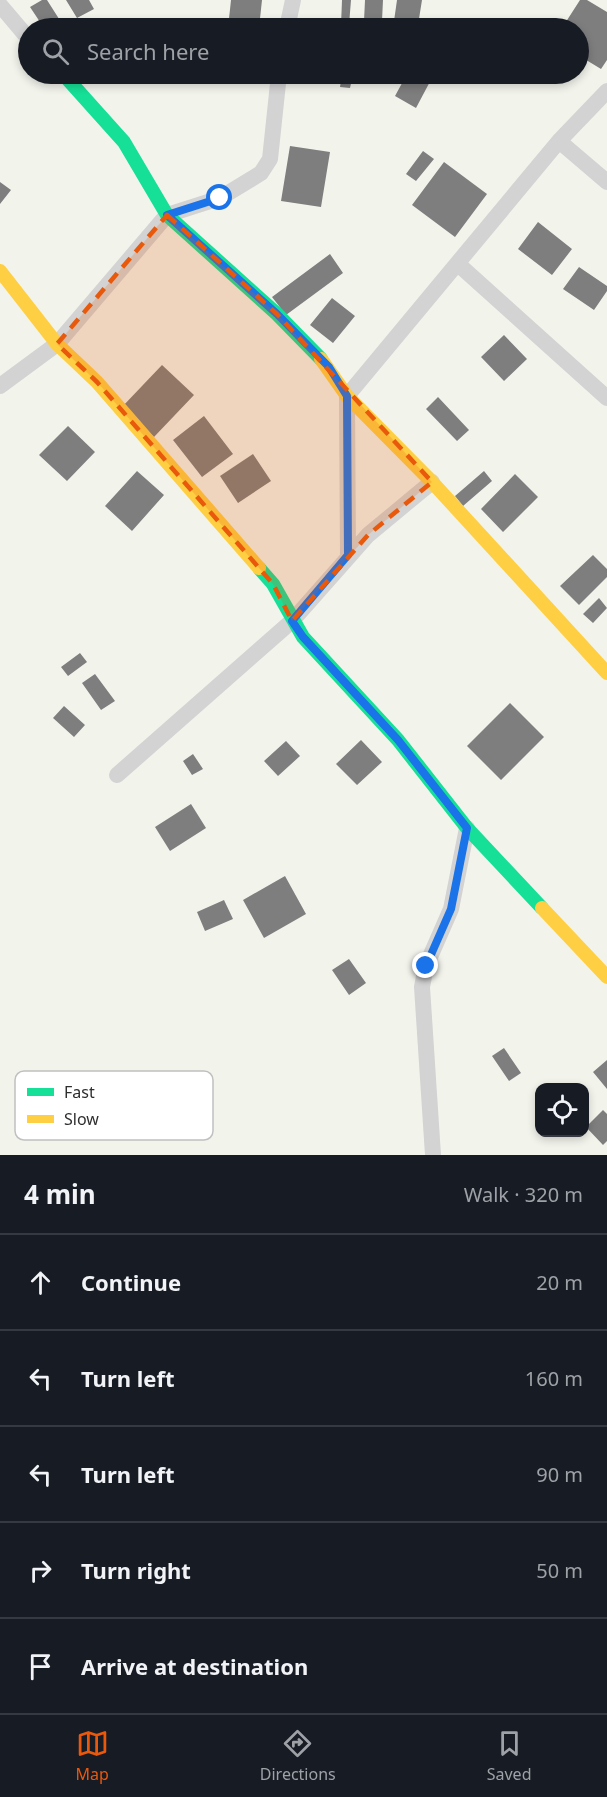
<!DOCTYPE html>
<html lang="en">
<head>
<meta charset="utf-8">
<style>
  body { margin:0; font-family:"Noto Sans",sans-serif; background:#20242c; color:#f1f3f6 }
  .controls { position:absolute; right:18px; bottom:18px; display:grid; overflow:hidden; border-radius:12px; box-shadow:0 3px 9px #0003 }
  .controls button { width:54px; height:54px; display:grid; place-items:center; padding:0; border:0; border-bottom:2px solid #363941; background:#171b24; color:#f1f3f6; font:30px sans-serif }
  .stop { position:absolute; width:18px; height:18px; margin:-14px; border:4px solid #1a73e8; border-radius:50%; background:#fff }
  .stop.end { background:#1a73e8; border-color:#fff; box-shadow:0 2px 6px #0008 }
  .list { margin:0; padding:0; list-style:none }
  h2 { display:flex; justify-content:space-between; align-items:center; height:78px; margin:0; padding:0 24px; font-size:26px }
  h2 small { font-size:20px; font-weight:400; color:#9ea1a6 }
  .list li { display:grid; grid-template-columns:39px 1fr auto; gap:18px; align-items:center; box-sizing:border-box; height:96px; padding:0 24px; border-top:2px solid #363941 }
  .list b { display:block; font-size:22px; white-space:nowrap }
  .list em { font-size:20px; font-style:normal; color:#9ea1a6 }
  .icon { flex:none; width:33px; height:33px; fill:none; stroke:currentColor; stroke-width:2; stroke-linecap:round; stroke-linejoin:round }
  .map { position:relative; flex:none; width:607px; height:1155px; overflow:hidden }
  .search { position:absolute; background:#171b24; box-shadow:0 3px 9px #0003; left:18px; right:18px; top:18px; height:66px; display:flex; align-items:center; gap:15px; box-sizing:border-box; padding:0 21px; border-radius:33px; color:#9ea1a6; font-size:22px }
  .sheet { height:558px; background:#171b24 }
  nav { display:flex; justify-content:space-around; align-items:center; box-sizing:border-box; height:84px; border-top:2px solid #363941; background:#171b24; font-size:16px; color:#9ea1a6 }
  nav a { display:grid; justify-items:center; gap:3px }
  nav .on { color:#ea580c }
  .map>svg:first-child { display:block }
  .green { fill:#f2f4ec; fill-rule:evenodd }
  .building { fill:#7e7e7e }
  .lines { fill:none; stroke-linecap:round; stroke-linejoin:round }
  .street { stroke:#d3d3d3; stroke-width:16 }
  .fast { stroke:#16e098; stroke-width:14 }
  .slow { stroke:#ffcf43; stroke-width:14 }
  .route { stroke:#1a73e8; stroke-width:8 }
  .marked { fill:#e8590c; fill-opacity:0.2; stroke:#e8590c; stroke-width:4.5; stroke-dasharray:12 8; stroke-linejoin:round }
  .key { fill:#fff; stroke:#c0c0c0; stroke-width:1.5 }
  .key-label { font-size:16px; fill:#2e2e2e }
</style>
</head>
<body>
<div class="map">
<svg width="607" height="1155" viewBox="0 0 607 1155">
  <rect width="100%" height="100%" fill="#fff"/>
  <path class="green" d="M0 0H607V1155H0ZM28 28H578V74H28ZM540 1088H584V1132H540Z"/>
  <path class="building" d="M42 0H47L61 22 51 28H44L30 7Z
    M66 0H89L94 9 77 18Z
    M231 0H262L259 28H228Z
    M342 0H351L349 25H341Z
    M365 0H383L382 21H364Z
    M397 0H422L418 25 394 21Z
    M580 0H587L607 12V60L601 69 578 55V28H562Z
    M101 23 104 28H92Z
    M342 74H353L350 88 340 87Z
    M407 74H434L416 108 395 96Z
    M290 146 330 152 321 207 281 201Z
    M423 151 434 159 416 181 406 174Z
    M444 162 487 194 455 237 412 205Z
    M0 182 11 190 0 204Z
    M538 222 572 249 552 275 518 249Z
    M330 254 343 273 286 315 272 297Z
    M579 267 607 286V291L594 310 563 289Z
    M332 298 355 316 333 343 310 325Z
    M504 335 527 359 504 381 481 357Z
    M162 365 194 395 154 437 122 407Z
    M438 397 469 430 457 441 426 409Z
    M204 416 233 454 202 477 173 440Z
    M68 426 95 452 67 481 39 455Z
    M253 454 271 481 238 503 220 476Z
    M137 471 164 495 132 531 105 506Z
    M484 471 492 481 463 506 455 496Z
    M515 474 538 497 503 532 481 509Z
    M593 555 607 569V577L579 605 560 586Z
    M599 598 607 608 593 623 583 614Z
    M80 653 87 662 68 676 61 667Z
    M95 674 115 701 101 710 82 683Z
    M510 703 544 737 501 780 467 746Z
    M64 706 85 725 74 737 53 718Z
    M361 740 382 762 357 785 336 764Z
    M286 741 300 756 278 776 264 761Z
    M193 754 203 769 192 775 183 761Z
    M191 804 206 828 170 851 155 827Z
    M285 876 306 914 264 938 243 900Z
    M224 900 233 919 205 931 197 912Z
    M349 959 366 983 349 995 332 970Z
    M504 1048 521 1073 509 1081 492 1056Z
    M607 1060V1089L593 1072Z
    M603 1110 607 1114V1141L603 1145 586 1127Z"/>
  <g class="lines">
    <path class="street" d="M0 5 28 38
      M287 28 293 0
      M559 141 607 182
      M458 264 607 398
      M0 386 57 344 167 215 220 198 261 173 270 159 279 74
      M348 556 347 396 559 141 607 91
      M117 775 292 621 368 535 432 482
      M433 1155 422 987 426 966 451 909 467 828"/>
    <path class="fast" d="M63 74 124 142 167 215 277 314 321 359
      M259 568 273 584 303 637 398 740 467 828 542 908"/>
    <path class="slow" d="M0 271 57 344 97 382 259 568
      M321 359 347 396 432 482 607 673
      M542 908 607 977"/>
  </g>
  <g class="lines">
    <path class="route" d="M220 198 167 215 277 314 329 367 347 396 348 555 292 621 303 637 398 740 467 828 451 909 426 966"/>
  </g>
  <path class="marked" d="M167 215 277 314 432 482 368 535 292 621 273 584 97 382 57 344Z"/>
  <rect x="15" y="1071" width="198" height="69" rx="9" class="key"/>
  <rect x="27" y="1088" width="27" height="8" fill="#16e098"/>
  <rect x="27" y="1115" width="27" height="8" fill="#ffcf43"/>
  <g class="key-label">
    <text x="64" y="1098">Fast</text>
    <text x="64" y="1125">Slow</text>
  </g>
</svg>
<div class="controls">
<button><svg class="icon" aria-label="locate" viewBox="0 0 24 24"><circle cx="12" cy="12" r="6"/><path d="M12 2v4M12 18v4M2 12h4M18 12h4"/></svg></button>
</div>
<div class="stop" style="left:220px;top:198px"></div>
<div class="stop end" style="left:426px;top:966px"></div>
<div class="search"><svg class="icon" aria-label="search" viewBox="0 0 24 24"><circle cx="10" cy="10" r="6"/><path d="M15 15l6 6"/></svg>Search here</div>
</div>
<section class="sheet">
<h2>4 min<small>Walk · 320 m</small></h2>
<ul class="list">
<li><svg class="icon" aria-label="ahead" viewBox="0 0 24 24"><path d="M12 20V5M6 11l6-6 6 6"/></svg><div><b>Continue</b></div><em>20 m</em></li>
<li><svg class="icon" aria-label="left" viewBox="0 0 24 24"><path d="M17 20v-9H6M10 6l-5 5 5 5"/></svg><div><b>Turn left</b></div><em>160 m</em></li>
<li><svg class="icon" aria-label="left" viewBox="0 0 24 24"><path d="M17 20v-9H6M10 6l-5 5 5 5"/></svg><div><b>Turn left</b></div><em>90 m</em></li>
<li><svg class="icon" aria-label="right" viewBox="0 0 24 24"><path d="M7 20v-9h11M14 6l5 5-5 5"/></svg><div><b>Turn right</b></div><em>50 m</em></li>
<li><svg class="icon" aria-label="arrive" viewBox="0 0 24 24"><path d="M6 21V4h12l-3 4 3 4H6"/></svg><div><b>Arrive at destination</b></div></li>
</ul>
</section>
<nav>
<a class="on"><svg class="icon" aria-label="map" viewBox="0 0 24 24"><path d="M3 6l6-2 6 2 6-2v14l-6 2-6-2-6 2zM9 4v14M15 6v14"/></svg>Map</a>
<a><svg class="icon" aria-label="directions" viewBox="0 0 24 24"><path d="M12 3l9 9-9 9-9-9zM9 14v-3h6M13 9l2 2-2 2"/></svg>Directions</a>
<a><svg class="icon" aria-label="saved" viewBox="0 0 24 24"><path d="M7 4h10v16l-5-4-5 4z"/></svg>Saved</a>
</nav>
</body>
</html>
